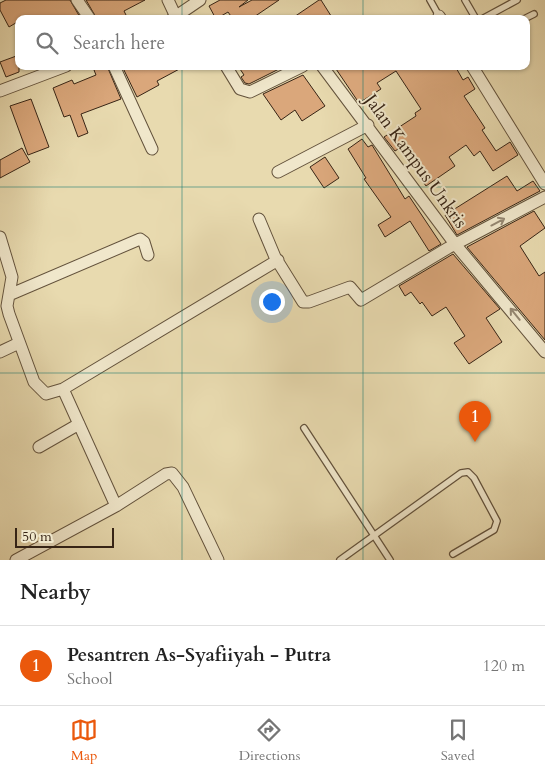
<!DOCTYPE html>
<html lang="en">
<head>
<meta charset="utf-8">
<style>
  body { margin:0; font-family:Cardo,serif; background:#f6f6f6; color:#222 }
  .scale { position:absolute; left:15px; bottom:12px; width:99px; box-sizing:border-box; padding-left:5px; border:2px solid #372415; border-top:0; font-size:14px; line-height:18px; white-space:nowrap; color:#372415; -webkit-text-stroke:4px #f0e7cb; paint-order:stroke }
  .you { position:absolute; left:271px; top:301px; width:18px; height:18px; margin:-12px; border:4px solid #fff; border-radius:50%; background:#1a73e8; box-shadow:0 0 0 8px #1a73e833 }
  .badge { display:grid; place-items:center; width:32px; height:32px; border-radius:50%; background:#ea580c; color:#fff; font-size:16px; font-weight:700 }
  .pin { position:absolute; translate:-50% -41px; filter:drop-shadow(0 1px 2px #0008) }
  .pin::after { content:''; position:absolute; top:26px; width:18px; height:15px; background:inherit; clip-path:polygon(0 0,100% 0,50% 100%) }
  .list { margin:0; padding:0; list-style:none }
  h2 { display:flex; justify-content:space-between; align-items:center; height:65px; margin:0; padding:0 20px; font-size:21px }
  h2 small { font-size:16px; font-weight:400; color:#767676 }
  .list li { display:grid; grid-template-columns:32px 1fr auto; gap:15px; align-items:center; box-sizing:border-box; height:80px; padding:0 20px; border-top:1px solid #e0e0e0 }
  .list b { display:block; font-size:19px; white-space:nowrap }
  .list p { margin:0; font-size:16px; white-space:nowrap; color:#767676 }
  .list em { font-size:16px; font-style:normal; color:#767676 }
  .icon { flex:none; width:28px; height:28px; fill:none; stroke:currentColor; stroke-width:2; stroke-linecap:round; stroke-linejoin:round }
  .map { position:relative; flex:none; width:545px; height:560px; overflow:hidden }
  .search { position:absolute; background:#fff; box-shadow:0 1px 4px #0004; left:15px; right:15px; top:15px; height:55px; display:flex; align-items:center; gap:12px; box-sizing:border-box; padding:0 18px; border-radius:10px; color:#767676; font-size:19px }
  .sheet { height:145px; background:#fff }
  nav { display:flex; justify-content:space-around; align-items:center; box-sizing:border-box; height:70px; border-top:1px solid #e0e0e0; background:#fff; font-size:14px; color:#767676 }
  nav a { display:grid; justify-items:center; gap:2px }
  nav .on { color:#ea580c }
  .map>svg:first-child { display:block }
  .building { fill:#daa77b; stroke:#372415 }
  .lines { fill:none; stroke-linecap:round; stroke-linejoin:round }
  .service-casing { stroke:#63523c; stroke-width:8 }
  .minor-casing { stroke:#63523c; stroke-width:13 }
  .service { stroke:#f0e7cb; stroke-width:5.5 }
  .minor { stroke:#f0e7cb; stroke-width:11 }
  .oneway { stroke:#948670 }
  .grid { fill:none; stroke:#0f766e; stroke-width:1; stroke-opacity:0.55 }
  .labels { text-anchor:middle; stroke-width:4; stroke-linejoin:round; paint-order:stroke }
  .street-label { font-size:18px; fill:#372415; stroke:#f0e7cb }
</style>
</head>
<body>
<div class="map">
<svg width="545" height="560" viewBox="0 0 545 560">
  <rect width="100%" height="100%" fill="#e8daaf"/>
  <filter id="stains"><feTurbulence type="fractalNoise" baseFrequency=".004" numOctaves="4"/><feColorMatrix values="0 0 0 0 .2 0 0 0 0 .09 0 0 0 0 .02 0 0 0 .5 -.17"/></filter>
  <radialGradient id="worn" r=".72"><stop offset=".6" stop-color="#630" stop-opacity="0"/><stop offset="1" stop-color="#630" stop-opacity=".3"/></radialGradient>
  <path class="building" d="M6 0H70L81 19H19V21L9 27 0 10V3Z
    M86 0H145L124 11 128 19H97Z
    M220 0H248L239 7 252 0H279L251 19H233L228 12 216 19 209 6Z
    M321 0 333 19H291L319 0Z
    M19 55V72L6 77 0 62Z
    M103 66H107L121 99 81 114 88 133 78 137 70 115 64 117 53 88 72 80 74 84 96 75 94 70Z
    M122 66H185L157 81 159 85 137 97Z
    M238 66H285L249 84 245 83 241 77 244 75Z
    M334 66H455L463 80 468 77 475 89 464 96 485 128 482 130 496 151 510 142 518 155 493 171 480 151 474 156 466 145 449 157 455 166 426 186 419 176 422 174 403 146 395 151 384 137 416 116 415 113 421 109 396 71 377 83 381 89 359 103Z
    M303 75 325 106 302 121 295 110 281 120 263 94Z
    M31 99 49 147 28 155 10 106Z
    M362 139 368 147 372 145 405 199 409 196 441 244 429 251 410 221 385 237 378 225 391 217 364 179 366 178 348 149Z
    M22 148 30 162 0 178V160Z
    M325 157 339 178 324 188 310 167Z
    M507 176 517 191 533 181 540 191 457 235 445 215Z
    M534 211 545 228 520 246 539 276 545 272V340L467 247Z
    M453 254 500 309 486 318 502 342 469 364 454 343 465 336 446 307 432 316 422 302 420 304 411 292 405 296 399 286Z"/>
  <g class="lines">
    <defs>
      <path id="service" d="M430 0 439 16
        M465 0 476 19
        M482 19 517 0
        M524 19 534 14
        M304 428 390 560
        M340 560 461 473 468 472 474 478 497 521 494 530 453 554"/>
      <path id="minor" d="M77 0 90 19
        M168 0 176 17
        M439 16 441 19
        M172 19 200 0
        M114 66 152 149
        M226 66 240 89 250 92 303 66
        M322 66 455 244 545 352
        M472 66 545 184
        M0 91 66 66
        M278 172 368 125
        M259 219 275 257 303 302H309L350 287 361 300 448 248 545 197
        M0 237 12 277 7 306 9 314 34 382 46 394 63 389 278 260
        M9 295 140 239 144 242 148 255
        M0 352 19 343
        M63 389 116 506
        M39 447 79 424
        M16 560 116 506 166 474 172 473 183 487 218 560"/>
    </defs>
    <use href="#service" class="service-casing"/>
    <use href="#minor" class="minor-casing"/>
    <use href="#service" class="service"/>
    <use href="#minor" class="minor"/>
  </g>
  <defs><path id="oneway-shaft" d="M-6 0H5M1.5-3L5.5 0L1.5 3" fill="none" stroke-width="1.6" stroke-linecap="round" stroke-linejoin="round" transform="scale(1.25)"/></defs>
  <g class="oneway">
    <use href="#oneway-shaft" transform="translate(498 222) rotate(-28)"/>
    <use href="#oneway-shaft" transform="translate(515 314) rotate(-129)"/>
  </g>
  <path class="grid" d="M182 0V19M363 0V19M182 66V560M363 66V560M0 187H545M0 373H545"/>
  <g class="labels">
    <g class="street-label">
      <text transform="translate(416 161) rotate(54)" y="6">Jalan Kampus Unkris</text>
    </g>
  </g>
  <rect width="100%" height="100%" filter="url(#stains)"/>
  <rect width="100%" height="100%" fill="url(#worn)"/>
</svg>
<div class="scale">50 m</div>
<div class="you"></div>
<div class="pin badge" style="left:475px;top:442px">1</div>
<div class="search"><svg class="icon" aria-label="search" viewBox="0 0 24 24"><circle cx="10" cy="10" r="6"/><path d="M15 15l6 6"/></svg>Search here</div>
</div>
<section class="sheet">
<h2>Nearby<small></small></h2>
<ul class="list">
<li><span class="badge">1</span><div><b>Pesantren As-Syafiiyah - Putra</b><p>School</p></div><em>120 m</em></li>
</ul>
</section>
<nav>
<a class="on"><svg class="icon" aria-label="map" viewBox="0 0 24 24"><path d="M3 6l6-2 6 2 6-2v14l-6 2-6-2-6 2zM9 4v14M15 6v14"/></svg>Map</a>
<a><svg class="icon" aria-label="directions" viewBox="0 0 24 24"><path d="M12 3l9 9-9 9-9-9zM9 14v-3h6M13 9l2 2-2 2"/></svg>Directions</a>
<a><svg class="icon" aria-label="saved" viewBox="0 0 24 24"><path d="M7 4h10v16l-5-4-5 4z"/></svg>Saved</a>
</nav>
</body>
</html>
